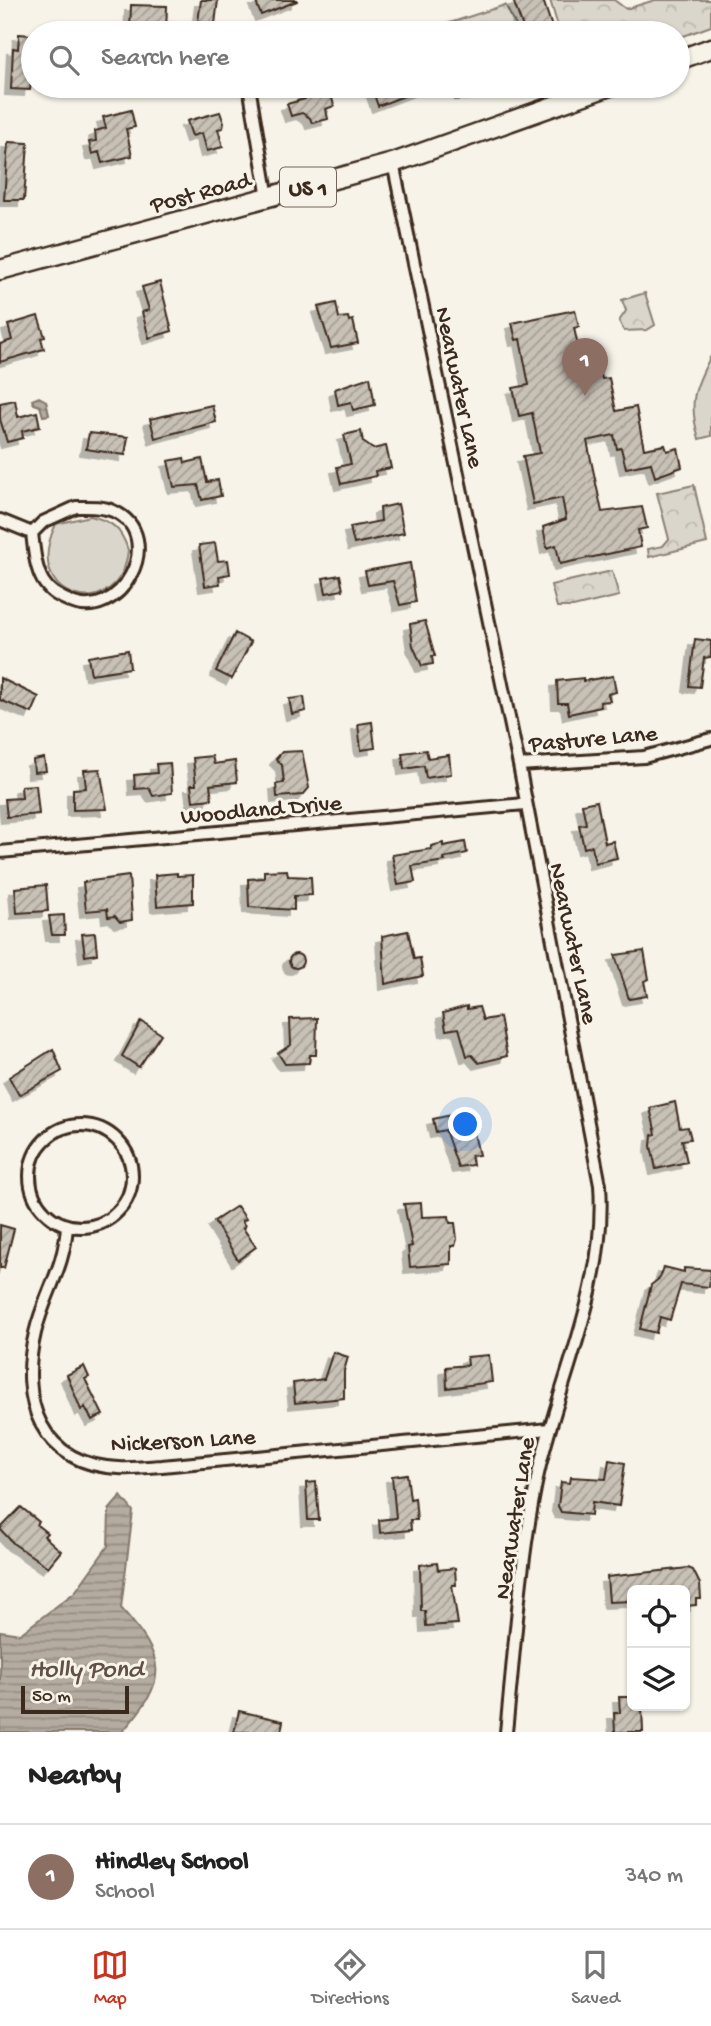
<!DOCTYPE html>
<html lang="en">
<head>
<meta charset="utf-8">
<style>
  body { margin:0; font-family:"Gochi Hand",sans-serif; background:#f6f6f6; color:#222 }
  .controls { position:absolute; right:21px; bottom:21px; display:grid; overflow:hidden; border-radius:10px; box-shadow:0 2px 5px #0004 }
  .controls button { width:63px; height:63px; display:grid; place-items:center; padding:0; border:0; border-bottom:2px solid #e0e0e0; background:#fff; color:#222; font:35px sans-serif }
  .scale { position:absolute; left:21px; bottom:18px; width:108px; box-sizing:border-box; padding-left:7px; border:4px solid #3b2a1e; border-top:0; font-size:19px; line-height:24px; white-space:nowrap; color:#3b2a1e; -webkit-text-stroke:5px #f7f3e8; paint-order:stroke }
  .you { position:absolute; left:466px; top:1125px; width:24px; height:24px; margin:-18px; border:5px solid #fff; border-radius:50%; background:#1a73e8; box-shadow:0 0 0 10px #1a73e833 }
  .badge { display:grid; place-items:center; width:46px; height:46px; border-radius:50%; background:#c8321e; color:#fff; font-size:23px; font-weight:700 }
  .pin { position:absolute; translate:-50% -58px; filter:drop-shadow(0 2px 4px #0008) }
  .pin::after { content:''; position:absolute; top:37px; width:24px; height:21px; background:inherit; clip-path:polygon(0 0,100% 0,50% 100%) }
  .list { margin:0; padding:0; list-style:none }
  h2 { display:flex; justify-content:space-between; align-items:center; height:91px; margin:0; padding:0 28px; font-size:30px }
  h2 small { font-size:23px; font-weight:400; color:#767676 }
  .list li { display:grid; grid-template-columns:46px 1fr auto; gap:21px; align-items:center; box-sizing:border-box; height:105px; padding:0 28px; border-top:2px solid #e0e0e0 }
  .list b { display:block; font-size:26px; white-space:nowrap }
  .list p { margin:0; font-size:23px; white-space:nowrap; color:#767676 }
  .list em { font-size:23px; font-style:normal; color:#767676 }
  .icon { flex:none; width:38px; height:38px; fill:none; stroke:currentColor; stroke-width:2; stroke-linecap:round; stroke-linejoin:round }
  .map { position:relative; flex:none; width:711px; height:1732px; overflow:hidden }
  .search { position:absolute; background:#fff; box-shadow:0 2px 5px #0004; left:21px; right:21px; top:21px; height:77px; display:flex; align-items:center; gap:18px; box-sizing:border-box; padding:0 24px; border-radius:38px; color:#767676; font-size:26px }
  .sheet { height:196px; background:#fff }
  nav { display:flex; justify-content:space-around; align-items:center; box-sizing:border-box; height:98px; border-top:2px solid #e0e0e0; background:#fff; font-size:19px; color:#767676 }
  nav a { display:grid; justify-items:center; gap:4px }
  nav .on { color:#c8321e }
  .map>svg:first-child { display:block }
  .green { fill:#dbd6cb; stroke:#8b8074; stroke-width:2 }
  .park { fill:url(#park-crowns); stroke:#8b8074; stroke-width:2 }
  .water { fill:url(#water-rules); stroke:#84786c; stroke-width:2 }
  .building { fill:url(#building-hatch); stroke:#3b2a1e; stroke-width:2; filter:url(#shadow) }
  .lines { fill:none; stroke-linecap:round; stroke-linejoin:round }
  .street-casing { stroke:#3b2a1e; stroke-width:16 }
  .primary-casing { stroke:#3b2a1e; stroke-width:23 }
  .street { stroke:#f7f3e8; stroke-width:10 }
  .primary { stroke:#f7f3e8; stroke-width:18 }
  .labels { text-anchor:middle; stroke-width:6; stroke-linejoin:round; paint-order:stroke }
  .shield { fill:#f7f3e8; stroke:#73665b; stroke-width:2 }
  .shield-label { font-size:23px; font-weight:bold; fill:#3b2a1e }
  .street-label { font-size:24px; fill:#3b2a1e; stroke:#f7f3e8 }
  .water-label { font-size:26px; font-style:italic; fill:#5f5145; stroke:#f7f3e8 }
</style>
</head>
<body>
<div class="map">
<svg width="711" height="1732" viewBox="0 0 711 1732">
  <defs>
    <pattern id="park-crowns" width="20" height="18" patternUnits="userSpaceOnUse" patternTransform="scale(1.75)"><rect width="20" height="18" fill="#dbd6cb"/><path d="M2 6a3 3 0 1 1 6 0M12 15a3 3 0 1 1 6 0" fill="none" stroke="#bdb8ae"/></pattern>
    <pattern id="water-rules" width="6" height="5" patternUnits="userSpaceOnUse" patternTransform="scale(1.75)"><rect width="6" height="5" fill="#b4aca0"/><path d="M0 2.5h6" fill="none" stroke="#948c82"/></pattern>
    <pattern id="building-hatch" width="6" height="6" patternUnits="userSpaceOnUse" patternTransform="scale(1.75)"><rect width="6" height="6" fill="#c8c1b6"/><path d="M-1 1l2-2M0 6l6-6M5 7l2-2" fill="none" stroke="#a49d93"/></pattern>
    <filter id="shadow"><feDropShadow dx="-6" dy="6" stdDeviation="0" flood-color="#0004"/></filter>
  </defs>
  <rect width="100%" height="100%" fill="#f7f3e8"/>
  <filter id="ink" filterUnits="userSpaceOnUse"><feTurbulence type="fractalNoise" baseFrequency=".0143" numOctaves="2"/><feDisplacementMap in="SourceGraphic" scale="14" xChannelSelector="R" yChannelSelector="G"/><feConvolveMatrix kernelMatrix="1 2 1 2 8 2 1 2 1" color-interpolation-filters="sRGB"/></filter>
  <g filter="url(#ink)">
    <path class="green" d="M711 356V436L699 439C688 403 694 388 711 356Z
      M90 516C112 521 121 528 128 550 121 626 18 602 56 524Z"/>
    <path class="park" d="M550 0H614L626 9 655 0H711V26L678 38V33H560Z
      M505 5 520 33 422 32Z
      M446 86H537L502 97 455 100Z
      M645 293 655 325 647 330 624 331 619 321 626 311 622 300Z
      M694 485 707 543 649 557 648 549 663 546 669 539 657 493Z
      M612 571 619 596 573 607H557L551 585Z"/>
    <path class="water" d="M39 397 46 401 49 415 43 416 40 406 34 404 32 400Z
      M121 1496 133 1511 121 1608C167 1660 169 1680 122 1732H0V1631L20 1634 75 1592 108 1546 109 1510Z"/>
    <path class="building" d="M201 0H218L215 24 198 22Z
      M255 0H297V1L261 15Z
      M513 0H543L554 33H525Z
      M131 5 167 6 166 33H130Z
      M19 34 31 35 29 70 33 71 30 90 11 89 13 48 18 49Z
      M310 86H329L334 106 326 109 328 119 312 123 310 118 302 113 291 116 287 104 305 99 303 88Z
      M371 86H425V88L378 106Z
      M131 110 135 127 126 129 132 156 102 163 99 152 92 154 89 142 96 141 95 131 106 128 103 117Z
      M220 112 224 123 223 128 218 129 223 147 207 151 202 133 192 136 187 121Z
      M8 142 28 143 24 200H4Z
      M160 282 172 331 149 338 142 312 149 310 142 287Z
      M336 303 339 318 348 317 349 321 353 320 358 343 331 348 318 307Z
      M575 310 579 327 574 328 584 374 600 370 602 379 609 378 616 411 636 407 644 449 665 445 667 451 678 448 682 467 655 477 651 463 626 468 621 448 617 449 614 435 587 441 602 512 642 507 647 528 638 530 641 547 560 564 556 545 547 548 543 527 566 519 562 498 533 504 523 456 540 453 532 413 519 416 513 388 529 385 520 339 516 340 512 323Z
      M38 316 45 337 41 338 44 349 0 362V344L12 340 8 325Z
      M370 377 375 405 353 410 351 402 338 405 335 389Z
      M15 400 18 417 37 412 40 427 22 431 23 438 7 442 0 419V403Z
      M212 405 216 422 155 438 150 419Z
      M361 431 363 442 373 449 386 446 391 468 375 471 376 476 341 484 337 467 351 464 344 435Z
      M89 433 128 437 125 455 86 449Z
      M184 458 185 463 202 459 207 482 218 480 221 496 202 500 198 485 174 487 168 461Z
      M398 504 404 533 354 544 350 527 381 521 380 508Z
      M215 543 218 561 228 560 230 574 219 576 220 584 205 586 199 545Z
      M410 563 416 602 400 605 393 581 368 585 365 571Z
      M340 575 343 590 326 593 323 578Z
      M425 621 435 656H432L433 664 422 666 413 646 410 624Z
      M235 633 251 642 232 679 216 671Z
      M695 639 711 641V657L704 658 700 687 689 686Z
      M128 650 130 668 91 674 88 657Z
      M613 676 616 692 608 694 610 701 600 702 601 707 569 714 567 703H558L557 681 583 678V681Z
      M0 678 39 697 32 713 0 700Z
      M304 697 306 711 292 714 289 699Z
      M372 722 375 748 361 750 358 724Z
      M426 750 428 758 449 755 451 774 426 778 424 766 404 769 402 753Z
      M302 751 309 788 303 795 277 797 276 784 284 783 282 765 276 759 282 752Z
      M212 756 214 764 235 761 237 782 210 785 212 799 193 801 191 785H196L193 758Z
      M44 758 46 771 34 772 33 760Z
      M170 763 172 793 153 796 149 788 135 789 134 775 157 773 156 764Z
      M100 769 107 809 73 810V789L86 788 84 770Z
      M36 785 39 814 7 817 5 799 22 798 21 786Z
      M597 801 605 843 613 841 617 858 595 863 592 846 584 848 579 825 586 824 582 804Z
      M465 842 467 853 444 858 445 861 412 866 415 882 398 885 392 855 431 849V846L443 843V846Z
      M287 870 288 876 311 877 312 895 294 896V910L249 907 248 879 264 878V871Z
      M177 873V876L193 875V903L157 906 155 875Z
      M129 876 132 920 120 922 115 916 108 917 107 909 86 911 83 882Z
      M46 885 48 911 17 913 15 888Z
      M64 915 65 935H52L49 916Z
      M408 931 414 959 420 958 423 976 385 984 382 936Z
      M95 933 97 954 85 956 82 934Z
      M644 951 649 979 644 981 647 996 629 999 615 955Z
      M289 961a7 7 0 1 1 14 0a7 7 0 1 1-14 0Z
      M467 1006V1009L479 1007 483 1020 500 1017 507 1056 479 1063 472 1055 467 1056 459 1028 446 1030 443 1013Z
      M317 1018 316 1055H310L309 1063 285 1064 278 1053 291 1045 290 1019Z
      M141 1021 161 1034 139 1067 122 1056Z
      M53 1049 62 1071 19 1095 9 1077Z
      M675 1102 680 1128 688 1127 691 1139 682 1140 687 1162 656 1169 651 1146 652 1135 656 1134 650 1108Z
      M469 1111 479 1155 471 1156 473 1165 458 1167 445 1130 436 1132 433 1119Z
      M421 1203 422 1217 449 1216 450 1223H455L457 1239 455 1246H451V1264L410 1267 408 1247 412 1246 404 1204Z
      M237 1206 246 1219 242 1221 245 1226 243 1228 256 1247 238 1260 214 1221Z
      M0 1225 14 1229 4 1268H0Z
      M664 1267 684 1272V1268L711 1270 709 1287 681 1284 670 1320 660 1317 656 1333 640 1329 651 1285 660 1278Z
      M333 1352 348 1357 344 1371V1398L295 1403 293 1383 324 1379Z
      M489 1355 492 1382 447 1388 446 1367 468 1365 467 1357Z
      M84 1366 89 1377 85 1379 103 1415 92 1420 85 1407 81 1410 67 1375Z
      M609 1460 625 1463 619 1506 592 1502 591 1515 561 1512 558 1506 561 1482 570 1483 571 1477 606 1479Z
      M407 1474 410 1499 415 1498 417 1520H410L411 1530 380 1533 379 1520 396 1518 392 1476Z
      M316 1482 319 1520H308L306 1483Z
      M21 1507 39 1522 37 1525 47 1533 44 1536 61 1551 48 1567 14 1544 0 1529Z
      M437 1563 438 1570 455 1568 456 1585H452L458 1624 426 1626 425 1611H421L420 1565Z
      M688 1568 693 1570 700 1584 701 1599H696V1605L685 1606V1590H632V1601L609 1602 607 1577Z
      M619 1697H632V1706H642L643 1732H615L614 1713H620Z
      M239 1711 283 1721 281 1732H234Z"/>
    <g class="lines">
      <defs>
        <path id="street" d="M249 86 268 198
          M393 163 519 765 600 1185C607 1287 560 1376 538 1474 520 1558 515 1646 506 1732
          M76 507C88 507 102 506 113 511 169 535 120 628 67 600 56 595 49 591 43 581 35 567 34 549 32 533L43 522Z
          M0 520 32 533
          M519 765 644 757 711 739
          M0 852 525 804
          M30 1176a51 51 0 1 1 102 0a51 51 0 1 1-102 0Z
          M67 1225C65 1268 44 1294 35 1333 19 1400 40 1465 119 1468 133 1469 148 1467 162 1466L549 1429"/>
        <path id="primary" d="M678 60 711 48
          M0 270 393 163 610 86"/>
      </defs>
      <use href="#street" class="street-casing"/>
      <use href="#primary" class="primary-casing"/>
      <use href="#street" class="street"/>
      <use href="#primary" class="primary"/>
    </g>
  </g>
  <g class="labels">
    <rect class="shield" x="280" y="167.5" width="56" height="39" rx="5"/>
    <g class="shield-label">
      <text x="308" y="195">US 1</text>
    </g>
    <g class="street-label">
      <text transform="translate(200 191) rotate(-15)" y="8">Post Road</text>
      <text transform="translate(461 387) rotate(78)" y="8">Nearwater Lane</text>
      <text transform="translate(593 737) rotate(-5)" y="8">Pasture Lane</text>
      <text transform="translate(261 808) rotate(-5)" y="8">Woodland Drive</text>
      <text transform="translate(575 943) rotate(78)" y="8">Nearwater Lane</text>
      <text transform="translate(183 1439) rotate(-3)" y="8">Nickerson Lane</text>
      <text transform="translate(513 1518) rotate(-81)" y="8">Nearwater Lane</text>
    </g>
    <g class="water-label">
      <text x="86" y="1676">Holly Pond</text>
    </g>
  </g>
</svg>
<div class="controls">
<button><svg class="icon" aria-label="locate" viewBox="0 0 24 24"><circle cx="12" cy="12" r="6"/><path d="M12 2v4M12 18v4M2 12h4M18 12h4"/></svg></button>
<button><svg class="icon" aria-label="layers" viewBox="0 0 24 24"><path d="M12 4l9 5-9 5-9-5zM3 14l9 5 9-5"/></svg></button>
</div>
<div class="scale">50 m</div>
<div class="you"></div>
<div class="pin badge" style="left:585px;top:396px;background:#8d6e63">1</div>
<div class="search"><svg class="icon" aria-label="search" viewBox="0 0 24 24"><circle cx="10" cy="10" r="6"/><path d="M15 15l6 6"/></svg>Search here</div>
</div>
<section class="sheet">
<h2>Nearby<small></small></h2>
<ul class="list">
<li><span class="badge" style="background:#8d6e63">1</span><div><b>Hindley School</b><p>School</p></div><em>340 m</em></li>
</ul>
</section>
<nav>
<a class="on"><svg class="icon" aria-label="map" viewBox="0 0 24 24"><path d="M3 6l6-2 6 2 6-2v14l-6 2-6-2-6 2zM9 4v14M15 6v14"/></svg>Map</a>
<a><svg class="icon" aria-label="directions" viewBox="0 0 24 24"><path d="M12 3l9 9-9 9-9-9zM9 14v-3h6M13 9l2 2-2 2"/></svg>Directions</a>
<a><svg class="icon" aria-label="saved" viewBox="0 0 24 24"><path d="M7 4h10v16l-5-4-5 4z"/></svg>Saved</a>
</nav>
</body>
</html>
